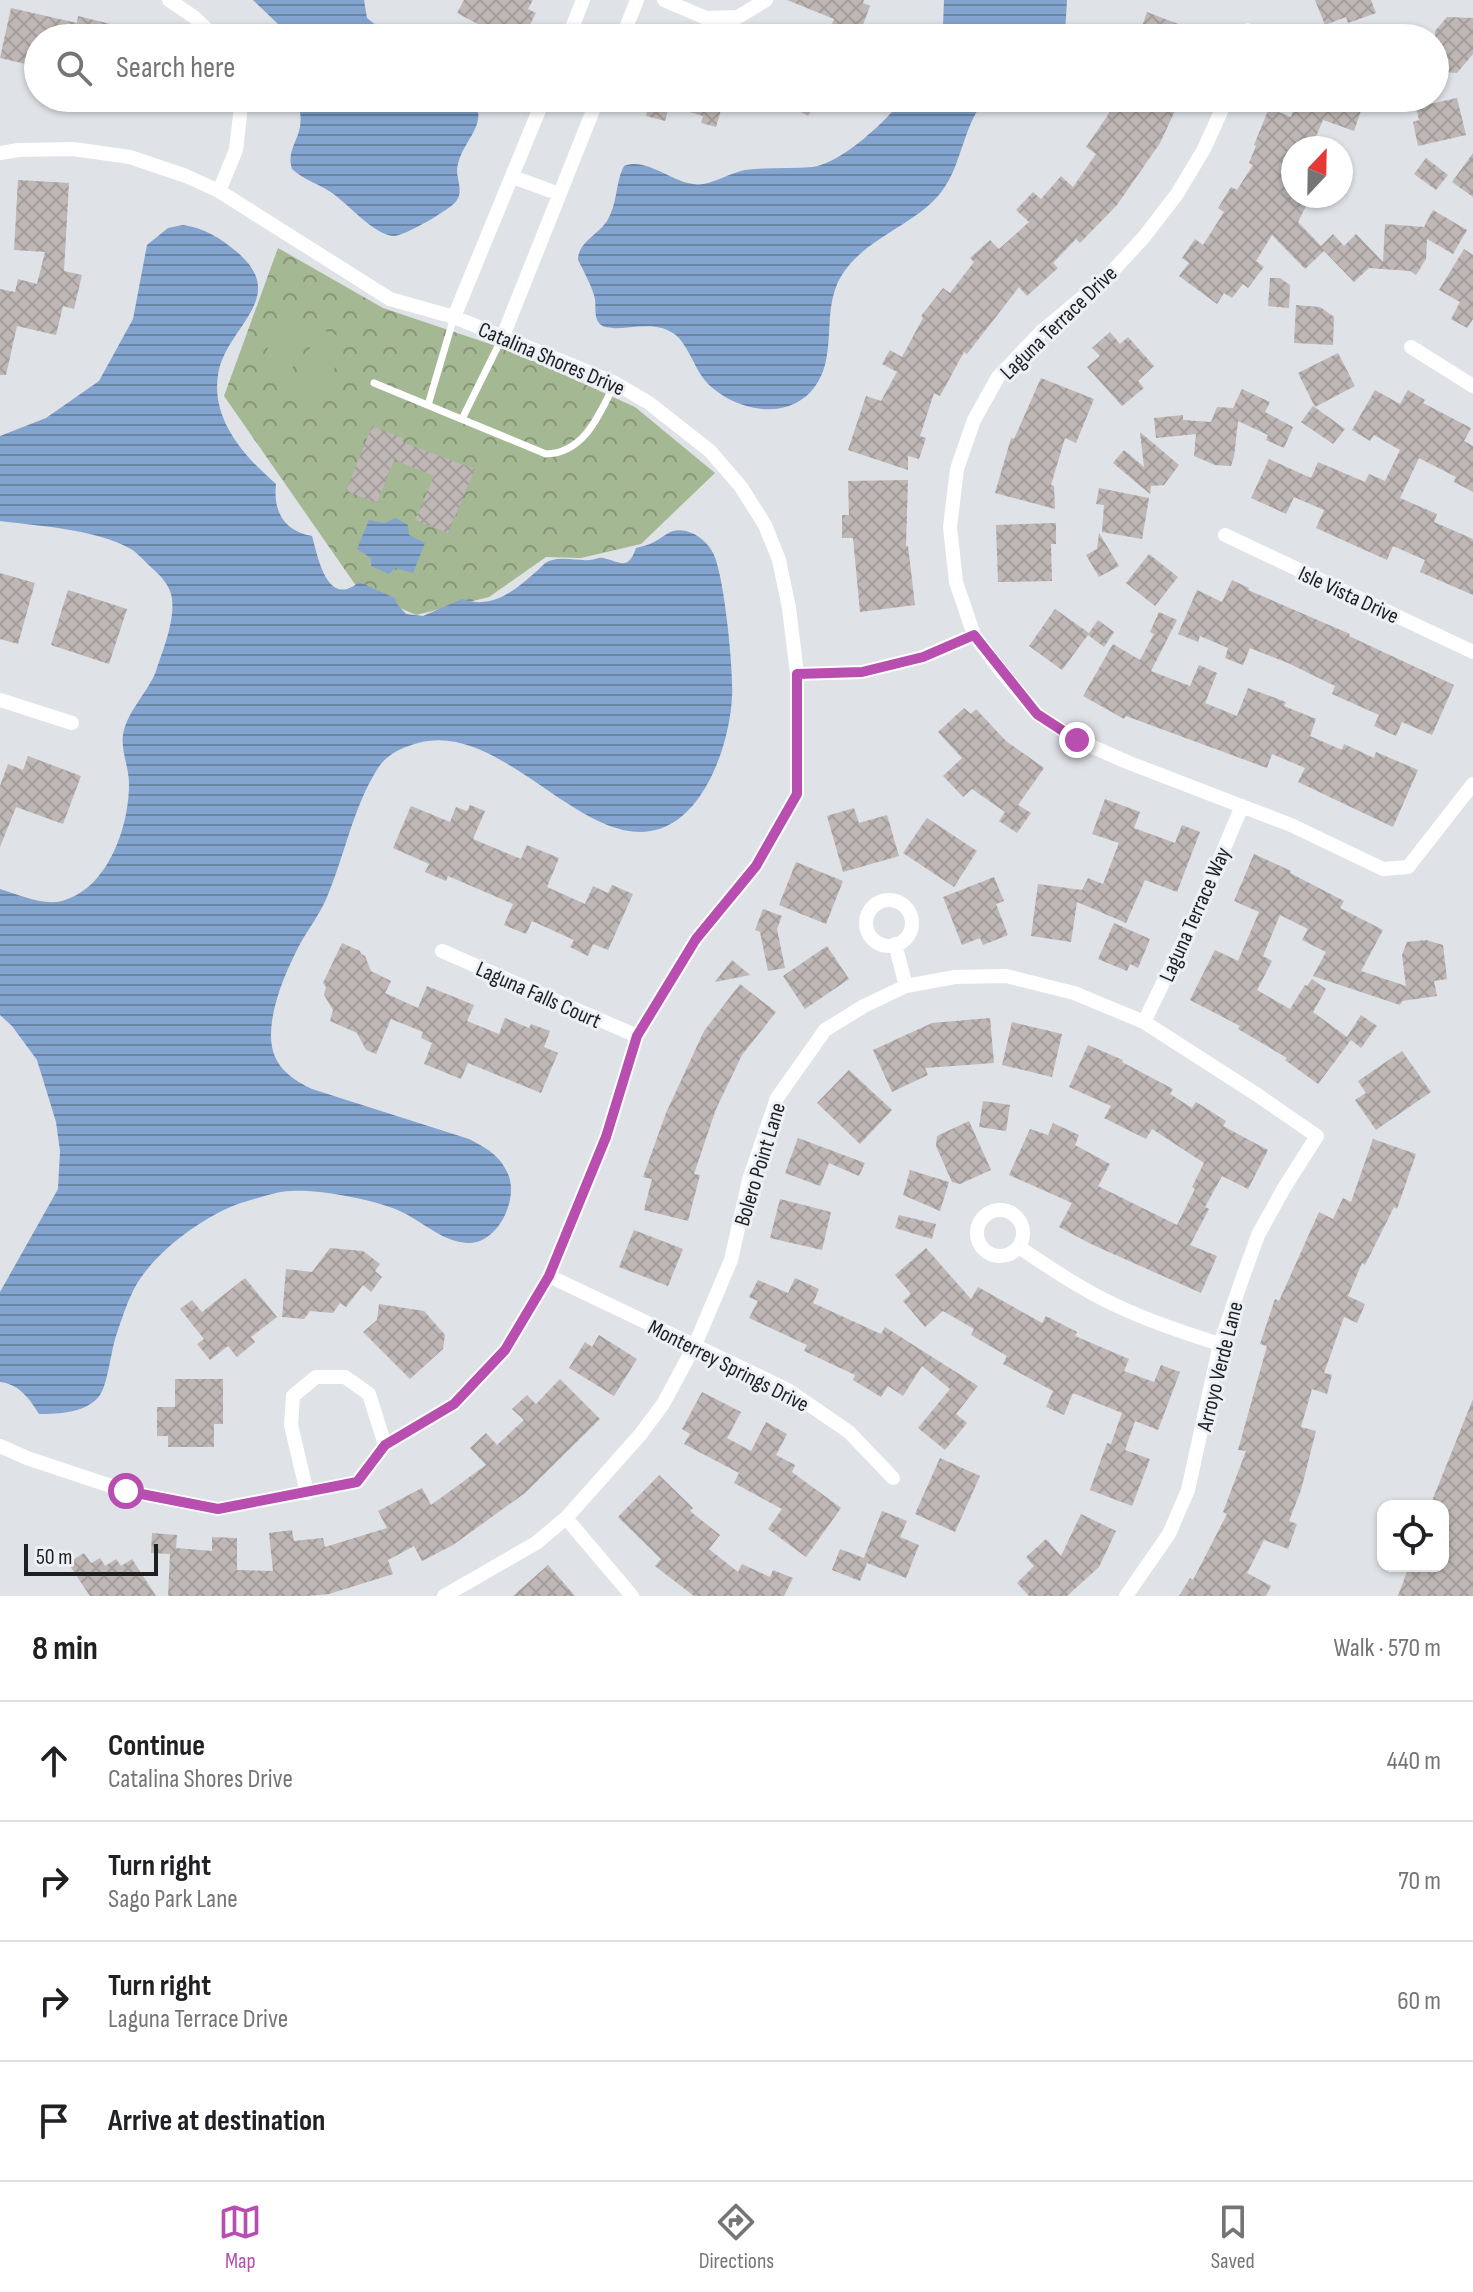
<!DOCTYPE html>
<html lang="en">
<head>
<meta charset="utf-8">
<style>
  body { margin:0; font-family:"Sofia Sans Condensed",sans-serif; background:#f2f2f2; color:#202124 }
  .controls { position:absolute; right:24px; bottom:24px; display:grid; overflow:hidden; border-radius:16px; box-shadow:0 2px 6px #0004 }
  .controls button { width:72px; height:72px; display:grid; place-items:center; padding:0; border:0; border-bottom:2px solid #e0e0e0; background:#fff; color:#202124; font:40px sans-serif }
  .compass { position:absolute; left:1281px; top:136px; width:72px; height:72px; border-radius:50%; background:#fff; box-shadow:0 2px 6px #0004; rotate:22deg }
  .scale { position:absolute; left:24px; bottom:20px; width:134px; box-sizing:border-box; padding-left:8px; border:4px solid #1e1f20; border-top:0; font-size:22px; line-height:28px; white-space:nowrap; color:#1e1f20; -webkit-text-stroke:6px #edf0f5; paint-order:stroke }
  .stop { position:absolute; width:24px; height:24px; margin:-18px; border:6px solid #b74eb0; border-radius:50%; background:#fff }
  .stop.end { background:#b74eb0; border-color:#fff; box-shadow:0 2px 8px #0008 }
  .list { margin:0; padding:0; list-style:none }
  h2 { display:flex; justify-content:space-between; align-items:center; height:104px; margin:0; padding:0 32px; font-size:34px }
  h2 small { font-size:26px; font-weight:400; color:#757577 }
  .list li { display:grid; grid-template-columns:52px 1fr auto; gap:24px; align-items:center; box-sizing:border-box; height:120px; padding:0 32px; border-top:2px solid #e0e0e0 }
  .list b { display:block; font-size:30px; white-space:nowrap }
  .list p { margin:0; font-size:26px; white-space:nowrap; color:#757577 }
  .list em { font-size:26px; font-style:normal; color:#757577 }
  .icon { flex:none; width:44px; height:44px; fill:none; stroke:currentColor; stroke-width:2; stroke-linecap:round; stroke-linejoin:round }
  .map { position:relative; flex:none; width:1473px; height:1596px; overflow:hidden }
  .search { position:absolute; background:#fff; box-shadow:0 2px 6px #0004; left:24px; right:24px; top:24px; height:88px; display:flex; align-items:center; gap:20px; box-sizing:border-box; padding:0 28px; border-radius:44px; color:#757577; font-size:30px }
  .sheet { height:584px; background:#fff }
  nav { display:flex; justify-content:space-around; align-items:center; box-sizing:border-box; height:112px; border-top:2px solid #e0e0e0; background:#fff; font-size:22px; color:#757577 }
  nav a { display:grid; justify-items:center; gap:4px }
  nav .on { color:#b74eb0 }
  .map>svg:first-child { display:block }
  .forest { fill:url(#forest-crowns) }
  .pitch { fill:#a5b894 }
  .water { fill:url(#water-rules) }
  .building { fill:url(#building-cross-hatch) }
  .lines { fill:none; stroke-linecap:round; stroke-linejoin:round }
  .lane { stroke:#fff; stroke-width:7 }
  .street { stroke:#fff; stroke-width:14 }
  .route { stroke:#b74eb0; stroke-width:10 }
  .labels { text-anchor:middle; stroke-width:6; stroke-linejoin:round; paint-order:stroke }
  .street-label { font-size:22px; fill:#1e1f20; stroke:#edf0f5 }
</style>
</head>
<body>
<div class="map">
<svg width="1473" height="1596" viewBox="0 0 1473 1596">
  <defs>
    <pattern id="forest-crowns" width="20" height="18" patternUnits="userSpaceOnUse" patternTransform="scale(2)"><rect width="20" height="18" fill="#a5b894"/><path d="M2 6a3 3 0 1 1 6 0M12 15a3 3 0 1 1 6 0" fill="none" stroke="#869578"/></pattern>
    <pattern id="water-rules" width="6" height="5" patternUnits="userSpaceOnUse" patternTransform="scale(2)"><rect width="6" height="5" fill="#83a4cf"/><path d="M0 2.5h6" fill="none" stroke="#6b85a8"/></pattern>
    <pattern id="building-cross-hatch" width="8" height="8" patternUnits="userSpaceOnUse" patternTransform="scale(2)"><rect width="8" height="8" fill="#beb7b6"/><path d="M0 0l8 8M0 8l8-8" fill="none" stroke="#a39d9c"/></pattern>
  </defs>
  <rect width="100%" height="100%" fill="#dfe2e7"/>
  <path class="forest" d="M278 248 383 308 511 351 635 407 715 473 641 544 581 558 546 557 489 597 416 615 359 590 224 396Z"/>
  <path class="pitch" d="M282 313 310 325 286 384 258 373Z
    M318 328 346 339 323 398 294 387Z"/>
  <path class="water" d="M253 0H364L367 18 392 38H285L278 24Z
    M944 0H1067L1065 34 1063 38H939L943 26Z
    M296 98H468C474 104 480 110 478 119 476 135 459 149 457 170 457 180 463 191 457 200 452 209 404 236 394 236 373 235 347 202 329 191 317 183 304 180 292 169 284 143 311 136 296 98Z
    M904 98H987C963 123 963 163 942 191 915 227 860 238 838 282 826 308 832 338 825 365 809 422 745 419 708 384 695 370 691 352 679 338 655 313 612 338 599 323 594 317 596 307 595 299 592 286 584 272 578 260 578 242 598 235 607 221 618 203 615 183 624 166 646 157 670 181 693 184 710 187 728 173 745 170 767 167 790 169 813 167 842 163 886 121 904 98Z
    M183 225C205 228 220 238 237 252 291 298 225 327 218 375 211 420 245 457 276 484 273 512 284 531 312 536 318 557 327 609 359 582L395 598 397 604 406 614 423 616 462 599C494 610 515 590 538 570 543 565 546 561 553 560 565 557 578 561 590 560 595 560 599 557 603 558 619 561 628 572 636 548 642 546 649 545 654 542 666 536 670 528 686 531 698 534 708 543 713 553 724 573 734 672 732 697 730 736 713 791 681 817 600 881 510 717 418 743 403 747 387 754 378 768 353 807 345 855 327 897 320 914 309 928 300 944 286 971 271 1005 271 1036 271 1064 289 1078 312 1089L469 1139C486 1148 500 1155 508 1174 519 1199 498 1243 469 1243 445 1243 424 1223 404 1213 379 1200 319 1189 291 1191 277 1191 259 1198 244 1202 205 1214 151 1254 133 1291 126 1305 121 1321 116 1336 111 1351 108 1383 100 1395 87 1413 59 1414 39 1414 30 1399 19 1384 0 1382V1292L58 1189 60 1151 56 1122 37 1060 12 1026 0 1015V889C20 895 45 907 65 900 109 886 129 826 129 784 129 765 119 748 124 730 130 708 148 692 156 671 163 650 177 616 171 594 168 584 161 576 153 569 146 563 139 554 131 549 96 529 39 526 0 521V436L46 418 99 381 133 319 147 245 168 228Z
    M396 518 408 525 409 535 425 543 413 573 395 568 389 574 371 566V558L357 549 369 520 384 523Z"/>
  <path class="building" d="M464 0H533L528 9 536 13 523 38H504L457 13Z
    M787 0H864L863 3 870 6 858 38H826L834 19Z
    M1315 0H1371L1376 13 1348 23 1346 17 1325 25Z
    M11 8 77 23 78 16 147 33V38H38V67L0 58Z
    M1147 12 1212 37V38H1138Z
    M1447 17 1473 18V54L1457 73 1444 72 1435 64V31Z
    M651 98H714V100L723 103 716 127 701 123 703 116 669 106 665 121 646 116Z
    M777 98H819L808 116Z
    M1115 98H1181L1160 143 1117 205 1080 243 1076 239 1053 263 1058 268 1027 296 1019 287 967 354 964 352 940 396 934 393 920 436 926 438 919 459 908 456V470L848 450 866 396 881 401 897 372 882 364 890 350 902 357 923 318 921 316 943 288 950 293 974 262 970 258 990 240 999 249 1029 222 1016 210 1033 192 1041 199 1061 176 1073 187 1096 154 1086 147 1108 115Z
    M1297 98H1342L1363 105 1354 131 1323 120 1311 148H1293V196H1297L1306 206 1298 222 1321 246 1333 234 1344 246 1356 234 1383 262 1385 224 1424 227 1433 210 1467 230 1453 254 1427 239 1426 259 1416 275 1410 271 1369 268 1354 282 1324 251 1305 269 1272 235 1256 261 1264 267 1248 288 1243 284 1232 298 1224 293 1217 304 1179 276 1189 263 1182 258 1195 239 1203 245 1224 212 1218 208 1231 187 1237 190 1253 165 1249 163 1256 146 1254 145 1269 108 1291 117Z
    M1457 98 1466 135 1418 146 1413 122 1419 120 1416 107Z
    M1473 153V197L1452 182Z
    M1426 158 1448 175 1436 190 1414 174Z
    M18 180 69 183 64 271 82 275 74 309 63 306 56 335 17 326 6 375H0V289L15 292 18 279 37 284 45 252 14 250Z
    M1464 249 1473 255V319L1467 328 1451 319 1460 302 1439 290Z
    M1270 278H1280L1290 285 1289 308 1268 306Z
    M1296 305 1320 307 1334 317 1333 345 1294 343Z
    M1110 332 1120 344 1128 337 1154 366 1138 381 1144 388 1122 406 1087 367 1100 356 1092 348Z
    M1338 353 1355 386 1315 407 1298 373Z
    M1041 378 1094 399 1076 443 1065 438 1051 485 1054 486 1055 509 995 493 1011 438 1014 439Z
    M1242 389 1270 402 1265 412 1293 427 1284 448 1266 440 1268 435 1238 421 1234 457 1231 466 1215 465 1194 456 1196 434 1156 438 1154 418 1183 415V420L1211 422 1217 407 1233 408Z
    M1375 390 1400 404 1408 390 1425 400 1423 403 1471 428 1464 441 1473 446V492L1454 482 1456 477 1419 458 1400 498 1437 514 1434 522 1473 539V595L1420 572 1425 560 1393 546 1387 560 1316 528 1324 510 1294 497 1286 514 1251 498 1269 459 1311 478 1318 462 1365 482 1369 474 1385 481 1400 450 1374 435 1370 441 1352 430Z
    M1313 406 1345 429 1333 444 1301 422Z
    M372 426 403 438 402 442 475 469 448 533 415 520 434 476 394 460 377 503 346 491Z
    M1140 432 1179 465 1164 485 1151 486 1150 494 1113 463 1124 450 1144 467Z
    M908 480 906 546H908L915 605 860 612 853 538H842V515H849L848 481Z
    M1099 488 1149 498 1142 539 1102 532 1104 505 1096 504Z
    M1056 523V544H1051L1052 581 998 582 996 525Z
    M1099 533 1119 566 1099 577 1086 555 1097 549Z
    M1149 554 1178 577 1155 606 1126 583Z
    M0 573 35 583 18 644 0 639Z
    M1232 580 1249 588 1248 590 1350 634 1349 636 1454 685 1432 735 1402 722 1396 736 1374 726 1379 715 1332 694 1335 686 1288 663 1250 648 1243 665 1225 658 1228 648 1200 636 1198 642 1178 634 1197 590 1222 602Z
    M68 590 127 609 109 664 51 645Z
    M1055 609 1089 633 1098 620 1114 632 1104 647 1088 635 1062 670 1029 646Z
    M1159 612 1177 620 1151 671 1190 686 1199 665 1217 673 1205 703 1237 716 1248 688 1286 702 1284 706 1316 719 1310 736 1342 750 1344 744 1374 758 1376 752 1418 770 1393 827 1298 782 1305 768 1272 754 1267 768 1126 716 1124 719 1083 696 1113 644 1140 660 1154 634 1150 632Z
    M964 708 971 714 976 709 1006 741 1044 768 1018 805 1031 813 1017 833 999 821 1005 812 972 789 963 797 943 776 962 758 938 732Z
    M28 756 81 776 63 824 16 807 0 847V786L8 764 23 770Z
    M1105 799 1140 812 1134 828 1175 843 1182 825 1200 832 1177 892 1145 880 1126 923 1077 902 1071 942 1031 936 1038 884 1082 890 1088 878 1103 884 1119 843 1092 834Z
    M470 805 485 811 473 839 521 859 527 845 559 858 547 887 585 904 593 886 608 893 612 885 633 894 608 950 593 944 588 956 570 947 574 940 532 921 526 934 504 925 513 904 448 876 446 881 425 872 429 864 393 848 411 806 450 822 456 807 467 811Z
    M854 808 859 823 887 815 899 856 843 872 827 816Z
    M927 818 977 851 954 887 903 853Z
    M1254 854 1291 871 1290 873 1344 901 1340 908 1383 930 1361 971 1406 986 1402 955 1407 942 1426 940 1443 945 1447 979 1434 981 1437 996 1402 1001 1400 1005 1313 976 1326 952 1302 940 1308 929 1280 915 1263 956 1272 961 1257 990 1290 1009 1305 985 1307 986 1312 979 1326 989 1313 1012 1347 1037 1361 1015 1377 1026 1361 1048 1351 1040 1318 1084 1285 1060 1287 1058 1238 1029 1240 1026 1190 1000 1215 950 1238 961 1259 912 1234 901Z
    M796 862 843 881 826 924 779 905Z
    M994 877 1004 901 996 904 1008 935 983 945 980 938 962 945 943 897Z
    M763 909 782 916 777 929 785 968 768 971 760 932 755 930Z
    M1114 923 1150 939 1138 968 1130 964 1127 971 1098 959Z
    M342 943 360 951 361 954 365 956 371 971 391 981 385 993 418 1008 427 986 474 1005 467 1021 499 1034 505 1018 529 1028 531 1024 550 1031 544 1047 558 1053 541 1093 468 1063 461 1079 424 1064 432 1043 421 1038 423 1032 391 1019 376 1054 366 1050 357 1033 330 1021 333 1010 324 995 326 987 323 983Z
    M827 946 849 979 805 1009 783 976Z
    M732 960 750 975 715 982Z
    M740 984 776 1012 742 1055 716 1109 694 1174 700 1175 688 1221 644 1210 652 1179 643 1177 666 1113 704 1031Z
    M990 1018 994 1063 925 1068 928 1075 892 1092 873 1050 932 1023Z
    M1012 1022 1062 1034 1052 1077 1002 1065Z
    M1088 1045 1123 1060 1122 1062 1173 1089 1170 1094 1192 1108 1196 1102 1226 1121 1223 1126 1268 1150 1248 1189 1222 1176 1205 1207 1209 1209 1190 1245 1217 1256 1201 1293 1091 1244 1059 1227 1072 1203 1009 1175 1030 1129 1048 1135 1053 1123 1079 1135 1075 1145 1110 1164 1098 1186 1177 1225 1195 1189 1192 1187 1204 1163 1152 1129 1146 1139 1104 1118 1111 1106 1069 1087Z
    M1402 1051 1431 1092 1376 1130 1355 1100 1366 1093 1358 1081Z
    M849 1070 892 1110 860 1144 817 1103Z
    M983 1101 1010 1105 1006 1131 979 1127Z
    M969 1121 991 1170 960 1184 952 1182 936 1146 937 1136Z
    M798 1138 865 1163 859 1176 829 1163 820 1186 785 1173Z
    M1373 1139 1416 1154 1397 1209 1394 1207 1365 1265 1362 1263 1348 1296 1365 1304 1357 1323 1344 1317 1324 1373 1332 1375 1327 1394 1312 1389 1301 1427 1316 1431 1301 1490 1289 1521 1297 1524 1288 1549 1264 1540 1247 1573 1271 1586 1266 1596H1179L1190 1578 1193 1580 1227 1514 1223 1512 1246 1451 1238 1450 1267 1346 1260 1344 1275 1299 1279 1301 1319 1212 1333 1219 1343 1198 1351 1202Z
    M910 1170 949 1182 940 1211 903 1195Z
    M780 1199 831 1212 822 1250 770 1238Z
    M899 1215 936 1224 932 1239 895 1228Z
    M634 1230 683 1249 668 1286 619 1267Z
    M330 1248 363 1251 380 1264 375 1271 382 1277 371 1292 363 1285 346 1307 340 1303 333 1313 310 1311 304 1319 282 1317 286 1269 312 1272Z
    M926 1248 971 1299 978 1287 1042 1323 1046 1316 1077 1332 1075 1336 1129 1359 1124 1371 1154 1382 1161 1365 1180 1372 1158 1430 1135 1421 1125 1450 1150 1459 1132 1506 1090 1490 1107 1443 1111 1444 1122 1413 1073 1393 1064 1415 1046 1407 1053 1391 1003 1364 1007 1356 971 1335 974 1329 943 1311 925 1327 903 1301 911 1294 895 1275Z
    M245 1278 277 1317 251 1337 255 1342 237 1357 228 1346 210 1360 197 1344 204 1339 180 1309 192 1300 202 1312Z
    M795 1278 819 1289 813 1303 881 1334 885 1327 978 1386 956 1414 967 1423 945 1450 918 1428 950 1389 922 1366 903 1396 888 1386 881 1397 853 1380 855 1375 804 1351 807 1345 749 1318 758 1301 749 1297 758 1280 788 1293Z
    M379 1304 424 1311 445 1335 443 1349 410 1379 363 1332 377 1320Z
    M599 1335 637 1359 614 1396 569 1368 585 1342 592 1347Z
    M175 1379H223V1424H214V1447H168V1436H157V1407H175Z
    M560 1379 600 1419 525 1493 453 1545 422 1561 414 1546 388 1560 393 1574 329 1594 308 1596H168L170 1554 151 1553 152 1533 177 1535 176 1548 212 1551V1537L237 1538V1570L273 1571 269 1533 292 1530 294 1541 323 1538 325 1547 387 1528 378 1511 422 1488 431 1505 486 1465 470 1448 486 1433 497 1445 524 1420 512 1409 527 1395 536 1404Z
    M702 1392 741 1412 727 1438 751 1451 766 1422 787 1434 776 1455 795 1465 792 1472 841 1508 806 1557 768 1529 782 1509 734 1483 739 1473 684 1444 690 1434 682 1429Z
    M1473 1399V1596H1398L1409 1566H1443V1506H1430Z
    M940 1458 980 1476 955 1532 915 1514Z
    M659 1475 693 1508 690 1511 720 1535 709 1549 738 1572 742 1564 770 1577 773 1570 793 1578 784 1596H694L655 1566 661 1559 618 1517Z
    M882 1511 907 1521 900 1537 919 1545 906 1578 867 1563 860 1581 832 1570 840 1549 864 1558Z
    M1081 1514 1116 1531 1099 1567 1067 1596H1029L1017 1583 1034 1566 1026 1557 1046 1539 1061 1556Z
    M84 1553 91 1563 100 1558 105 1566 116 1559 121 1566 132 1559 156 1596H90L68 1563Z
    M548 1565 575 1596H513Z"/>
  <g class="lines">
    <path class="lane" d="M374 383 546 454C585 453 600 413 615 383
      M428 405 454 317
      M462 419 503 336"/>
    <path class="street" d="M169 0 194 17 216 38
      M664 0 706 18 738 17 766 0
      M568 38 583 0
      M622 38 637 0
      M1246 38 1248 30
      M1227 98 1204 149 1177 194 1144 237 1107 277 1041 332 998 377 974 420 957 469 950 527 956 582 974 635 1001 671 1037 714 1077 740 1127 762 1291 825 1383 869 1408 867 1473 784
      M0 153 18 150 73 149 130 157 186 176 219 191 390 299 454 317 615 383 649 403 710 451 741 487 765 525 779 560 789 608 797 674V794L756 866 696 939 637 1036 606 1137 549 1276 505 1350 454 1404 385 1445 357 1482 218 1509 126 1491 27 1458 0 1446
      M513 177 559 194
      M219 191 236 150 242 98
      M454 317 544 98
      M503 336 598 98
      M1411 347 1473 386
      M1225 535 1473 652
      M797 674 862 672 923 657 974 635
      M0 700 72 723
      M866 923a23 23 0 1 1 46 0a23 23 0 1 1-46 0Z
      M895 944 906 986
      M442 951 637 1036
      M1144 1022 1195 917 1242 806
      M977 1233a23 23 0 1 1 46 0a23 23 0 1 1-46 0Z
      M1019 1247C1050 1268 1081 1289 1115 1305 1149 1321 1184 1333 1220 1344
      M549 1276 788 1390 849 1432 893 1478
      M307 1493 291 1425 293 1396 316 1377H345L369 1394 385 1445
      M566 1518 632 1596
      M444 1596 536 1543 566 1518 640 1435 663 1404 695 1345 731 1260 749 1180 777 1098 825 1030 864 1006 906 986 955 977 1006 976 1074 993 1144 1022 1256 1094 1317 1136 1284 1188 1258 1235 1240 1285 1220 1344 1188 1490 1169 1534 1126 1596"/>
  </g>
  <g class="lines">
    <path class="route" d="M126 1491 218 1509 357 1482 385 1445 454 1404 505 1350 549 1276 606 1137 637 1036 696 939 756 866 797 794V674L862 672 923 657 974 635 1037 714 1077 740"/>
  </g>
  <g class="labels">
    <g class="street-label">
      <text transform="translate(1058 322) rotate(-44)" y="8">Laguna Terrace Drive</text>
      <text transform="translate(552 358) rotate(23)" y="8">Catalina Shores Drive</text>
      <text transform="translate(1349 594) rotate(25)" y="8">Isle Vista Drive</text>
      <text transform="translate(1194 914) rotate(-66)" y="8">Laguna Terrace Way</text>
      <text transform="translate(539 994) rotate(24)" y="8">Laguna Falls Court</text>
      <text transform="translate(759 1164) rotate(-73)" y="8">Bolero Point Lane</text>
      <text transform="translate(729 1365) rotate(27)" y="8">Monterrey Springs Drive</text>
      <text transform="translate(1219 1366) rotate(-76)" y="8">Arroyo Verde Lane</text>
    </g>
  </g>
</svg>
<div class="controls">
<button><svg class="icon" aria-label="locate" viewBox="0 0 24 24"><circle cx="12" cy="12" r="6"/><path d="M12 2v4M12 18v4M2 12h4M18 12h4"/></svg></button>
</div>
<svg class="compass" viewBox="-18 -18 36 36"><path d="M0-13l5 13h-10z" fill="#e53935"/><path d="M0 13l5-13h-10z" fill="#757577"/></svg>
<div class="scale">50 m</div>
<div class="stop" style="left:126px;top:1491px"></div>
<div class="stop end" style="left:1077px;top:740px"></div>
<div class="search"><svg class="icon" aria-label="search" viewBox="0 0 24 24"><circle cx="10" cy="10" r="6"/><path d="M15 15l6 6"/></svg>Search here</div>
</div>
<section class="sheet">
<h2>8 min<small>Walk · 570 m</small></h2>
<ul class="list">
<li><svg class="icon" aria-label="ahead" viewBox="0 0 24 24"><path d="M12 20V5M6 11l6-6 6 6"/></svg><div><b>Continue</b><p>Catalina Shores Drive</p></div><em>440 m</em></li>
<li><svg class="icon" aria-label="right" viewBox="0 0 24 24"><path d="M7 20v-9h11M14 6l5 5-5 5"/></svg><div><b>Turn right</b><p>Sago Park Lane</p></div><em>70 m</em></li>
<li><svg class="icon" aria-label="right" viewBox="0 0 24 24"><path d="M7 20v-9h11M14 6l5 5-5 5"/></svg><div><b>Turn right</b><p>Laguna Terrace Drive</p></div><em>60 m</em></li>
<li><svg class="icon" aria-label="arrive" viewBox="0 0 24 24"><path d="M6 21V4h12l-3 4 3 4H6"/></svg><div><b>Arrive at destination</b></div></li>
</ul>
</section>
<nav>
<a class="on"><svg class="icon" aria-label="map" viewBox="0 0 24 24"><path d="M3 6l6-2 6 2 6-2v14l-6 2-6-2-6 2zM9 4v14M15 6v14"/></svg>Map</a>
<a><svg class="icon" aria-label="directions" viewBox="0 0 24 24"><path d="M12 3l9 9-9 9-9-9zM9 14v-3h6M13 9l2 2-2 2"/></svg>Directions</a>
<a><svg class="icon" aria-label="saved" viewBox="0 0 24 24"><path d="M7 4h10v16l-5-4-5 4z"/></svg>Saved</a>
</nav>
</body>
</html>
